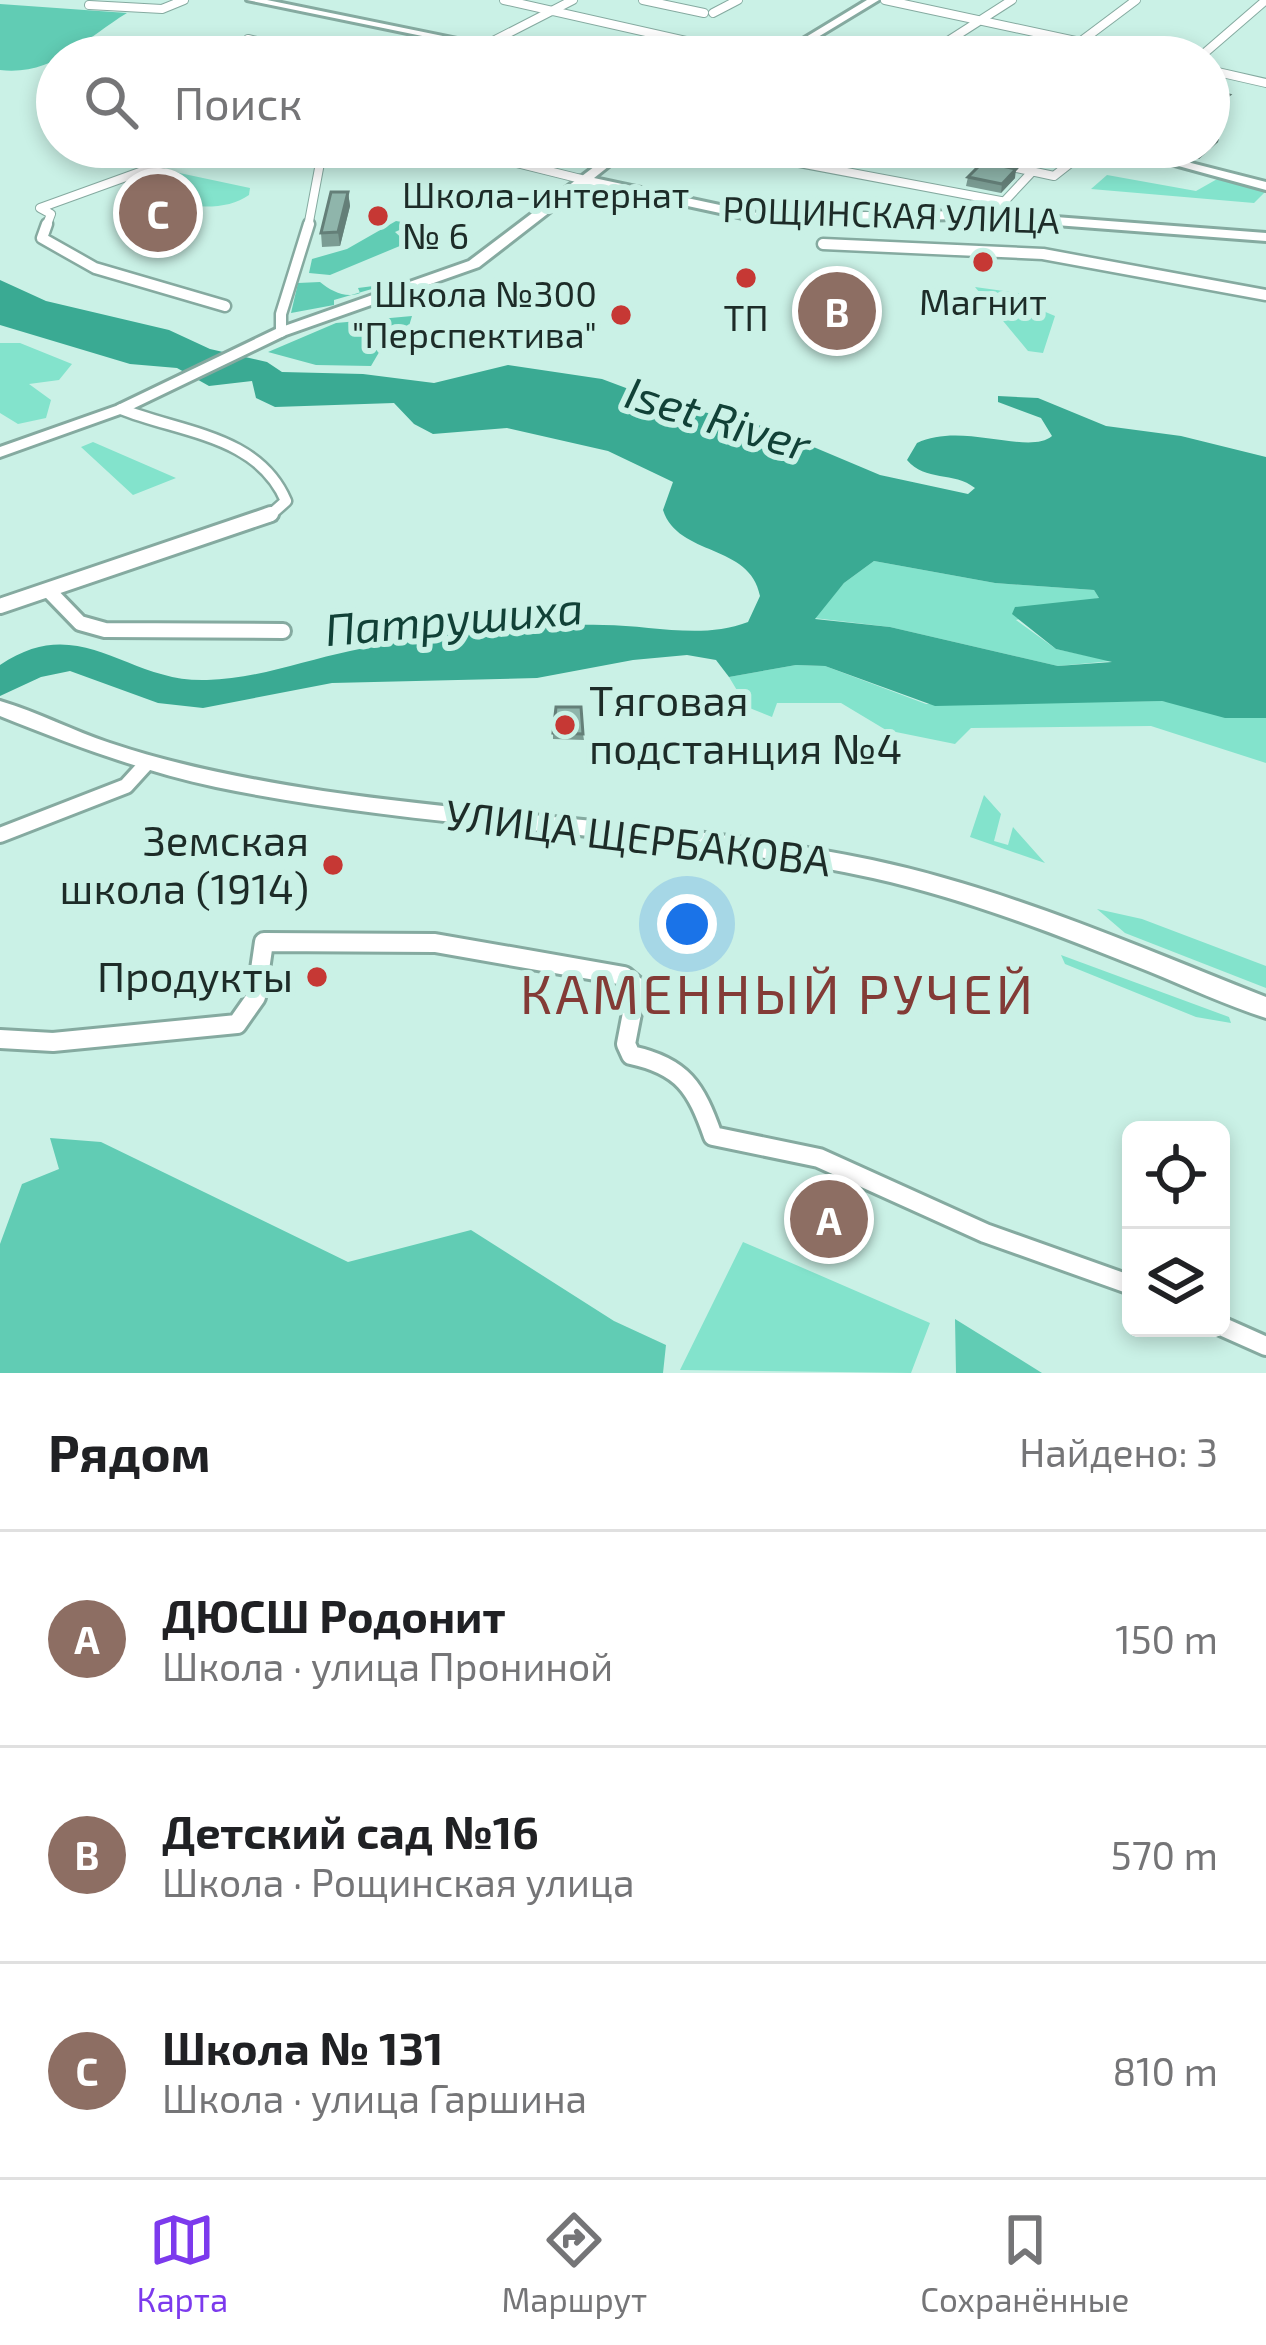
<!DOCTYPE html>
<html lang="ru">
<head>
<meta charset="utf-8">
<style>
  body { margin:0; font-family:"Exo 2",sans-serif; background:#f2f2f2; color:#202124 }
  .controls { position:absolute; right:36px; bottom:36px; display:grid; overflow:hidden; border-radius:18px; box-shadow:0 6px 18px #0003 }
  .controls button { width:108px; height:108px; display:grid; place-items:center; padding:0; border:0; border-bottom:3px solid #e0e0e0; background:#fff; color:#202124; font:60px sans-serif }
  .you { position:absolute; left:687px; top:924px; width:42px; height:42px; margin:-30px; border:9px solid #fff; border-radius:50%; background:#1a73e8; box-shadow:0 0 0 18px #1a73e833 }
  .badge { display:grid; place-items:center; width:78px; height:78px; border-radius:50%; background:#7c3aed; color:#fff; font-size:39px; font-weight:700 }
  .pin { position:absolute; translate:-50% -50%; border:6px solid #fff; box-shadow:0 3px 12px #0006 }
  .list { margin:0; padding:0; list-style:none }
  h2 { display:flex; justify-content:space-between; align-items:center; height:156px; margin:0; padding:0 48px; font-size:51px }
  h2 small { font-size:39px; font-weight:400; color:#757577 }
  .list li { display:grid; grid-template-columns:78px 1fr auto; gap:36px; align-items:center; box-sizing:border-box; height:216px; padding:0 48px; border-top:3px solid #e0e0e0 }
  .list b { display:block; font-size:45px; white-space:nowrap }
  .list p { margin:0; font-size:39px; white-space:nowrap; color:#757577 }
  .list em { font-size:39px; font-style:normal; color:#757577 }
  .icon { flex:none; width:66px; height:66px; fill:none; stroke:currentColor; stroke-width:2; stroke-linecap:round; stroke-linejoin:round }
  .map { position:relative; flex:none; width:1266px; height:1373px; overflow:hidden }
  .search { position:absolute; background:#fff; box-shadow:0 6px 18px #0003; left:36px; right:36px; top:36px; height:132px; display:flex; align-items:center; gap:30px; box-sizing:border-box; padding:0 42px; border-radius:66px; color:#757577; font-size:45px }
  .sheet { height:804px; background:#fff }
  nav { display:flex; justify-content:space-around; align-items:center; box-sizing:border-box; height:168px; border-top:3px solid #e0e0e0; background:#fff; font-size:33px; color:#757577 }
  nav a { display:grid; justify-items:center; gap:6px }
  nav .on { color:#7c3aed }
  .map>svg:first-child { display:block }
  .green { fill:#83e3cc }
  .forest { fill:#61ccb4 }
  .water { fill:#3aaa93; fill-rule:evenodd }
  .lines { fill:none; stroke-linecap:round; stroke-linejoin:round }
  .minor-far3-casing { stroke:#85aaa0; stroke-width:10 }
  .minor-far2-casing { stroke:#85aaa0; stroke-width:15 }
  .minor-far1-casing { stroke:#85aaa0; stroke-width:20 }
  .minor-casing { stroke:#85aaa0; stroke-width:24 }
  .tertiary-casing { stroke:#85aaa0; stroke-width:6 }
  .primary-casing { stroke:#85aaa0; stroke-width:6 }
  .minor-far3 { stroke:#fff; stroke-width:8 }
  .minor-far2 { stroke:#fff; stroke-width:10 }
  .minor-far1 { stroke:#fff; stroke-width:14 }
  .minor { stroke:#fff; stroke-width:18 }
  .tertiary { fill:#fff; fill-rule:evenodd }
  .primary { fill:#fff; fill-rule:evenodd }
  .wall { fill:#7b9c93 }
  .shaded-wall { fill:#647f78 }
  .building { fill:#8fb5ab; stroke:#647f78; stroke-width:3 }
  .poi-dot { fill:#c63834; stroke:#caf1e6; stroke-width:4.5 }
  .labels { text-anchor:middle; stroke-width:12; stroke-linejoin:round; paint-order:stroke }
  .far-poi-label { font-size:36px; fill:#1d2c28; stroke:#caf1e6 }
  .far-street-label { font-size:36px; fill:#1d2c28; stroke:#caf1e6 }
  .poi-label { font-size:42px; fill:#1d2c28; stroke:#caf1e6; text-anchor:end }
  .street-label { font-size:42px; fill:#1d2c28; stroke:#caf1e6 }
  .water-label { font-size:45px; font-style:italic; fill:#114137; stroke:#caf1e6 }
  .near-neighbourhood-label { font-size:54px; letter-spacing:3px; fill:#833b36; stroke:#caf1e6 }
</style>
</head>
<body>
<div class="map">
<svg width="1266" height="1373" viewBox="0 0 1266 1373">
  <rect width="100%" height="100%" fill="#caf1e6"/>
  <path class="green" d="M170 171 250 188 249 195C220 216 166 205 136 189L140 179Z
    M1107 175 1196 191 1219 178 1266 191 1254 203 1091 189Z
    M975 287 1039 296 1036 308 1055 316 1043 353 1028 351Z
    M0 343H20L72 364 59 380 29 384 51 400 46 418 18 424 0 413Z
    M93 442 176 478 133 495 81 447Z
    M874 561 995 583 1094 590 1099 598 1016 620 1056 649 1112 661 1058 666 890 627 814 618 844 583Z
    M796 665 825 666 926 704 1162 701 1266 718V763L1151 726 971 728 955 744 886 730 841 703H777L772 717 747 707 729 677Z
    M984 795 1001 814 994 841 1008 845 1013 827 1045 863 970 837Z
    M1097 909 1142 919 1266 966V988L1125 933Z
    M1061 955 1229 1017 1231 1023 1196 1017 1065 964Z
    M743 1242 930 1323 911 1373 680 1370Z"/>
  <path class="forest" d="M0 4 127 13C84 39 54 76 0 70Z
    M396 221 413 224 395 232 407 243 330 275 309 273 312 259 347 249Z
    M320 282C331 291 346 299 360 293L358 288 389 284 334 300V305L291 313 298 283Z
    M412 316 409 326 392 330 371 366 316 365 268 352 336 323Z
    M50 1138 101 1142 348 1262 471 1230 614 1321 666 1345 663 1373H0V1244L22 1184 59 1169Z
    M955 1319 1042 1373H956Z"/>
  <path class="water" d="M0 280 46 301 169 330 210 349 267 362 282 372 363 374 434 383 508 365 602 379 666 403 766 427 880 475 968 494 975 488C954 471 925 482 907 460L917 443C962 421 1028 456 1052 436L1041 418 998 402V396L1038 398 1106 426 1181 436 1266 457V718H1225L1162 701 935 706 825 666 796 665 729 677 716 660 687 655 633 660 537 678 332 683 203 708 158 703 70 671 41 677 0 696V665C81 610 126 683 207 680 255 679 303 661 350 651 430 634 521 623 603 625 651 625 701 640 748 622L760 596C750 543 678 557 663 510L673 482 608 451 507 428 433 434 414 424 394 403 275 407 256 398 252 381 209 386 177 368 130 364 0 325ZM874 561 995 583 1094 590 1099 598 1015 607 1012 614 1056 649 1112 662 1058 666 890 627 815 619 844 583Z"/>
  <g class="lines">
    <defs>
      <path id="minor-far3" d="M504 0 757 57
        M643 0 704 13
        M885 0 1150 57
        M89 5 162 9 184 0
        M713 13 738 0
        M248 39 329 57
        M462 57 573 0
        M923 57 1012 0
        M1060 57 1136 0
        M1200 57 1266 0
        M1209 70 1266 83
        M452 147 581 179
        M714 147 1006 202
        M917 147 1054 176 1091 147
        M202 150 322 153
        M1001 205 1030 174
        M46 227 51 214 40 208 209 147
        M308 227 323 147"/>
      <path id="minor-far2" d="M47 224 42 238 95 268 225 306
        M823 244 1043 254 1266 295
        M281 332V314L309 224
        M121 409C181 433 258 435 286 501L268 517"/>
      <path id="minor-far1" d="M49 591 80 623 105 630 283 631
        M0 606 271 514
        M0 835 126 786 146 764"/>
      <path id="minor" d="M0 1039 53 1042 237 1024 256 997 264 942 435 943 624 976 637 987 626 1044 631 1055C683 1066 696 1088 713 1136L819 1158 985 1233 1131 1285
        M1221 1326 1266 1346"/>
      <path id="tertiary" d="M247 0H267L545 57H524Z
        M867 0H879L785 57H773Z
        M620 147H633L594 178 757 213 978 211 1266 233V241L978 219 757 221 586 184 479 267 286 335 126 412 0 457V447L116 406 276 329 469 261 576 180 577 177 582 176Z
        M1109 147H1128L1266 182V190Z"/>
      <path id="primary" d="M0 701C38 712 73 731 110 743 178 766 252 780 323 791 505 818 691 822 872 860 1008 889 1137 946 1266 997V1018C1226 1005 1187 987 1148 971 1058 935 967 899 873 878 656 830 432 832 216 787 141 771 70 744 0 716Z"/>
    </defs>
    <use href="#minor-far3" class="minor-far3-casing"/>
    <use href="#minor-far2" class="minor-far2-casing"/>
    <use href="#minor-far1" class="minor-far1-casing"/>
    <use href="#minor" class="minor-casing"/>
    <use href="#tertiary" class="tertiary-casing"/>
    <use href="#primary" class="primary-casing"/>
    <use href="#minor-far3" class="minor-far3"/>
    <use href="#minor-far2" class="minor-far2"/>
    <use href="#minor-far1" class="minor-far1"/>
    <use href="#minor" class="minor"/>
    <use href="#tertiary" class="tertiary"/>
    <use href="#primary" class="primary"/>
  </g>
  <path class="wall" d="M1229 95 1218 142 1199 159 1187 156 1189 147H1209V99Z
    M968 177 1015 178 1001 193 966 186Z
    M348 192 350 206 340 246 322 247 321 233Z
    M553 733 583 734 584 740 553 739Z"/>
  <path class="shaded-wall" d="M1229 95 1218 142 1199 159 1202 147H1209L1210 111Z
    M1016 169 1015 178 1001 193 1002 184Z
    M348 192 350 206 340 246 338 232Z"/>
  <path class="building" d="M1216 92 1229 95 1209 111V99Z
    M983 162 1016 169 1002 184 968 177Z
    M331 192H348L338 232 321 233Z
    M556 707H581L583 734 553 733Z"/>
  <g class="poi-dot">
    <circle cx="378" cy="216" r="12"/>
    <circle cx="983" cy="262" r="12"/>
    <circle cx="746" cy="278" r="12"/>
    <circle cx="621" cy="315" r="12"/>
    <circle cx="565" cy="725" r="12"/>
    <circle cx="333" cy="865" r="12"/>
    <circle cx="317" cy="977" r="12"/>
  </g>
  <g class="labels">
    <g class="far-poi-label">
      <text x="402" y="208" text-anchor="start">Школа-интернат<tspan x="402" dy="41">№ 6</tspan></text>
      <text x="597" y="307" text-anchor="end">Школа №300<tspan x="597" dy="41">"Перспектива"</tspan></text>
      <text x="983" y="315">Магнит</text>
      <text x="746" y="331">ТП</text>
    </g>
    <g class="far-street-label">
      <text transform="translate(891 215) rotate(2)" y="13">РОЩИНСКАЯ УЛИЦА</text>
    </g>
    <g class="poi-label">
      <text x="589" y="716" text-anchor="start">Тяговая<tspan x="589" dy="48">подстанция №4</tspan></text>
      <text x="309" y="856">Земская<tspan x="309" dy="48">школа (1914)</tspan></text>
      <text x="293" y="992">Продукты</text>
    </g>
    <g class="street-label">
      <text transform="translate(638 838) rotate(7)" y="15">УЛИЦА ЩЕРБАКОВА</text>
    </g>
    <g class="water-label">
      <text transform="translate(718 419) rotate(17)" y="16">Iset River</text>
      <text transform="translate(454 619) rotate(-5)" y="16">Патрушиха</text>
    </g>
    <g class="near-neighbourhood-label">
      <text x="778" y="1014">КАМЕННЫЙ РУЧЕЙ</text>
    </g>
  </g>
</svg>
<div class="controls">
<button><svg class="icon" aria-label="locate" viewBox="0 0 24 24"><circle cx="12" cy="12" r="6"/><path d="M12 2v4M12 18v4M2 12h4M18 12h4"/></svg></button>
<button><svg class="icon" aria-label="layers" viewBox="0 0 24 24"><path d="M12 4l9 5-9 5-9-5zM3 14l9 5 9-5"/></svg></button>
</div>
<div class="you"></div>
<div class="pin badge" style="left:829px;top:1219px;background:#8d6e63">A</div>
<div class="pin badge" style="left:837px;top:311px;background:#8d6e63">B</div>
<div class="pin badge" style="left:158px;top:213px;background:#8d6e63">C</div>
<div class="search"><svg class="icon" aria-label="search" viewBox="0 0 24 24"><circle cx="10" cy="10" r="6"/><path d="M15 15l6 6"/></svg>Поиск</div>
</div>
<section class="sheet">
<h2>Рядом<small>Найдено: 3</small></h2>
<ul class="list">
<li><span class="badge" style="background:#8d6e63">A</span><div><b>ДЮСШ Родонит</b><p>Школа · улица Прониной</p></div><em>150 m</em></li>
<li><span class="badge" style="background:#8d6e63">B</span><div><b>Детский сад №16</b><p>Школа · Рощинская улица</p></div><em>570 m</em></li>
<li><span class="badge" style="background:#8d6e63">C</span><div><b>Школа № 131</b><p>Школа · улица Гаршина</p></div><em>810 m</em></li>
</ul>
</section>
<nav>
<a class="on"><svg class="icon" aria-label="map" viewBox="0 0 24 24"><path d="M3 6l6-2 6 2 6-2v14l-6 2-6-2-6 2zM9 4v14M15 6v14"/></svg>Карта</a>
<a><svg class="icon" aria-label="directions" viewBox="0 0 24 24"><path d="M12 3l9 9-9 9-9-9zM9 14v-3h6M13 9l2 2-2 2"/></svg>Маршрут</a>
<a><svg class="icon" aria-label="saved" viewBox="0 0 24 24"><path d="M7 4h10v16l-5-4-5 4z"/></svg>Сохранённые</a>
</nav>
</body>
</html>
